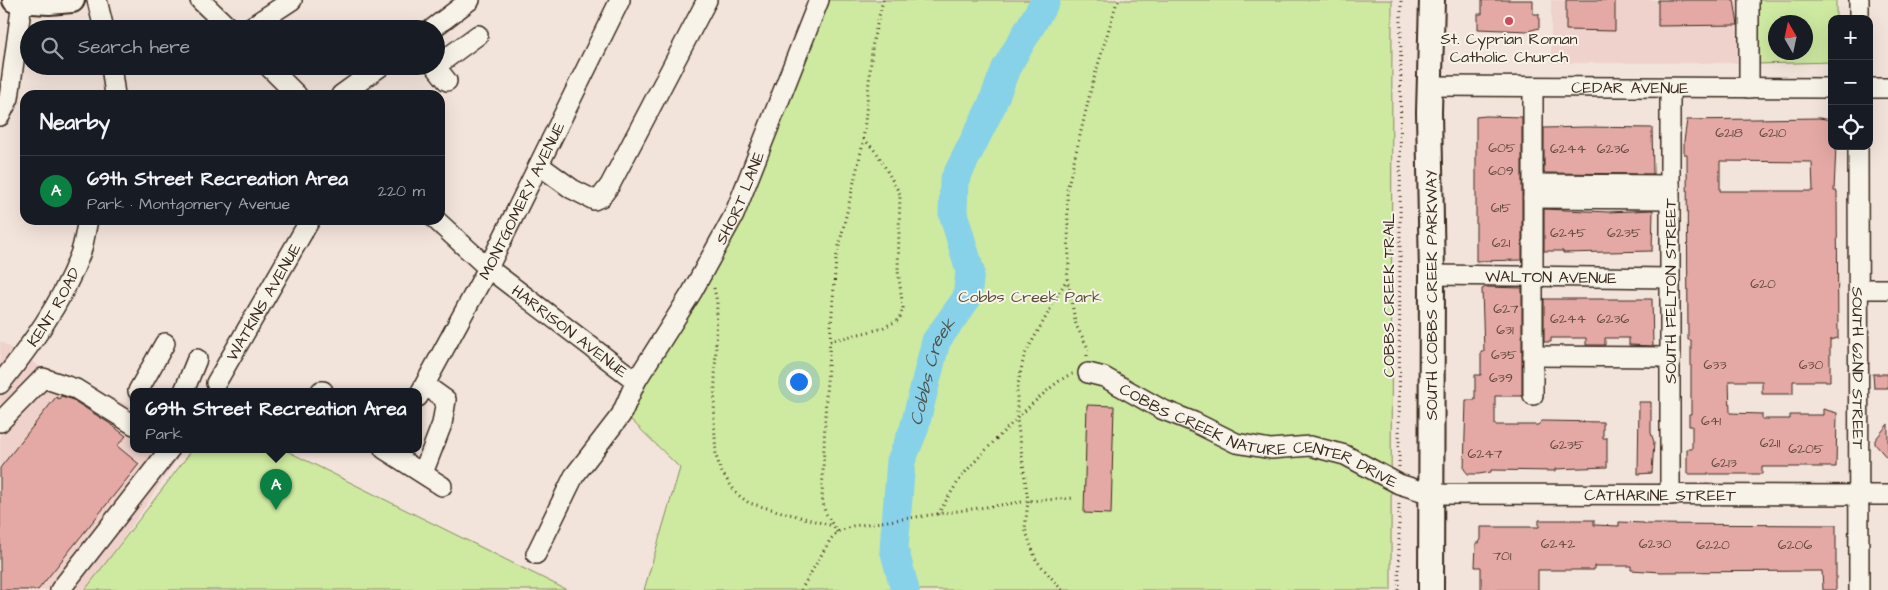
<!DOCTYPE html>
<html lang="en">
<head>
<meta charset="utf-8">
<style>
  body { margin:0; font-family:"Architects Daughter",sans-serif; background:#242831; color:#f1f3f6 }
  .controls { position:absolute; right:15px; top:15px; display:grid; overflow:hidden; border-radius:10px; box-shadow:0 5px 20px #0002 }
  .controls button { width:45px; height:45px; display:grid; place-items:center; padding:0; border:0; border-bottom:1px solid #363941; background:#171b24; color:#f1f3f6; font:25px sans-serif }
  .compass { position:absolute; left:1768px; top:15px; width:45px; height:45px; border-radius:50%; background:#171b24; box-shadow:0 5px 20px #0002; rotate:351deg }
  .you { position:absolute; left:798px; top:381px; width:18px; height:18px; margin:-12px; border:4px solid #fff; border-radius:50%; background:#1a73e8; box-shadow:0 0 0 8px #1a73e833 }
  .badge { display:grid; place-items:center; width:32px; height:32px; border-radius:50%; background:#0b8043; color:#fff; font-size:16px; font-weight:700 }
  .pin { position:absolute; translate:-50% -41px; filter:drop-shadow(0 1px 2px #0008) }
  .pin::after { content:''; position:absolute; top:26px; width:18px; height:15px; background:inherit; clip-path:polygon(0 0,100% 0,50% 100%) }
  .popup { position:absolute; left:130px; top:388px; width:292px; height:65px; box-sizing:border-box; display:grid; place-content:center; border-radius:10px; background:#171b24; filter:drop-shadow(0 1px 4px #0005); font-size:16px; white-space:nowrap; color:#9ea1a6 }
  .popup b { font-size:19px; color:#f1f3f6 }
  .popup::after { content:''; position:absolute; left:50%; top:100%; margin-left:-10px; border:10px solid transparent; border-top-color:#171b24 }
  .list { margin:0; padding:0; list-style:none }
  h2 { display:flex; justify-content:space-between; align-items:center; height:65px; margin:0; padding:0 20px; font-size:21px }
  h2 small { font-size:16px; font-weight:400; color:#9ea1a6 }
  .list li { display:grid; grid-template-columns:32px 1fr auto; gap:15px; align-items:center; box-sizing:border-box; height:70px; padding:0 20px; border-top:1px solid #363941 }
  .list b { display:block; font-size:19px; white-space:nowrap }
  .list p { margin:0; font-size:16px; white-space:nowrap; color:#9ea1a6 }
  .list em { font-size:16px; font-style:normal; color:#9ea1a6 }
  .icon { flex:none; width:28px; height:28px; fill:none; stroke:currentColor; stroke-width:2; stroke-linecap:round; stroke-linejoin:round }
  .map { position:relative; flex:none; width:1888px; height:590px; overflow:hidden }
  .search { position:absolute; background:#171b24; box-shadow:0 5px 20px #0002; left:20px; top:20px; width:425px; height:55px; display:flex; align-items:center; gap:12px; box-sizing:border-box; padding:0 18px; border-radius:28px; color:#9ea1a6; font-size:19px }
  .panel { position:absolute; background:#171b24; box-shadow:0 5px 20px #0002; left:20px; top:90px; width:425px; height:135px; border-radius:15px }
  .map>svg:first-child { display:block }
  .built { fill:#eed2cb }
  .green { fill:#cee9a0; stroke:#848a5f; fill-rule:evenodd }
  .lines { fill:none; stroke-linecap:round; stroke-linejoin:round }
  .river { stroke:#88d2e9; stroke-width:29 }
  .building { fill:#e4a9a5; stroke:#3b2a1e; fill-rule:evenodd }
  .minor-casing { stroke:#3b2a1e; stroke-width:22 }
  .major-casing { stroke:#3b2a1e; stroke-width:28 }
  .path { stroke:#3b2a1e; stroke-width:3; stroke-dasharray:1 4; stroke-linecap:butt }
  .minor { stroke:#f7f3e8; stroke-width:19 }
  .major { stroke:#f7f3e8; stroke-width:24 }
  .poi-dot { fill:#d1495b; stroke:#f7f3e8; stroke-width:2 }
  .labels { text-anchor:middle; stroke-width:4; stroke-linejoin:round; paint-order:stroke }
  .number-label { font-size:14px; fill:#654a40 }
  .poi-label { font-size:16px; fill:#3b2a1e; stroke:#f7f3e8 }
  .street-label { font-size:16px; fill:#3b2a1e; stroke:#f7f3e8 }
  .park-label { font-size:16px; fill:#585038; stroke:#f7f3e8 }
  .water-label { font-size:18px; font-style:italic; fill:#4e5451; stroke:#f7f3e8 }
</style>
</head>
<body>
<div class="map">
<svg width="1888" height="590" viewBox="0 0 1888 590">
  <rect width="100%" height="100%" fill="#f3e4db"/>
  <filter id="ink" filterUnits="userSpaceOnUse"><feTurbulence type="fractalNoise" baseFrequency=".02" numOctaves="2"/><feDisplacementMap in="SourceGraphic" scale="10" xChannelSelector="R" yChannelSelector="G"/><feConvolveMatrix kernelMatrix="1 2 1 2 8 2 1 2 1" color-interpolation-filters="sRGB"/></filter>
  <g filter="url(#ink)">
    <path class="built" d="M1551 0H1744V63H1551Z
      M0 341 39 366 133 407 134 449H184L88 590H0Z"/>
    <path class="green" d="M825 0H1392L1391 590H644L680 468 621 410 753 171Z
      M1757 0H1836V19H1832V62L1757 64ZM1776 22H1806V52H1776Z
      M193 449H283L567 590H85Z"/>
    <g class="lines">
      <path class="river" id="s1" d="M905 590 894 549 901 461 914 429 936 341 967 298 970 271 953 213 954 181 991 107 1006 68 1046 0"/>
    </g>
    <path class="building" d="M1482 0H1533V14H1539V28L1528 31 1478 29V14H1482Z
      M1566 0H1615V31L1566 30Z
      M1658 0H1734L1738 25 1658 26Z
      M1486 116 1522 117V260L1476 261V117Z
      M1819 118 1832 120V146H1836L1834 191H1837L1838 338 1830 340V381H1793V394H1762V381H1729L1730 413 1762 414V419H1790V415H1823V409L1837 413 1836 467H1762V474H1687V449H1692V426H1689V414H1691V340H1688L1687 154H1684V141L1687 120ZM1720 161 1812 162 1813 191H1720Z
      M1586 127 1652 128 1653 174 1544 173V128Z
      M1544 209 1608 212 1653 210 1652 251 1563 253V251H1544Z
      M1486 287 1522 288V396H1495V425H1538L1542 421 1603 422V438H1607V467L1555 469V471L1491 470V472L1479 474H1468L1464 469 1466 400H1475V375H1481V352H1484L1482 289Z
      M1544 299H1652L1653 346 1629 345V338H1605V345H1586V338H1551V342H1544Z
      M1873 374H1888V388H1874Z
      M61 396 71 399 109 423 126 436 117 446 139 464 38 590H0V468L56 397 59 399Z
      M1639 402H1651V433L1654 442 1652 473 1638 474Z
      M1087 405 1114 406 1111 514 1084 513Z
      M1888 424V459L1875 444V440Z
      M1539 520H1594V525L1619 526V522L1644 523V524L1836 525V590H1823L1822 571 1661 572 1631 570V566H1594V570H1538V590H1481V567H1475L1476 543H1479L1481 539V527H1539Z"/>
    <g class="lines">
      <defs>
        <g id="minor">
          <path d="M97 0 104 29"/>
          <path d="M200 0 230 29"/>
          <path d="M1859 0V19"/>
          <path d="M248 29 292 0"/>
          <path d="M432 29 470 0"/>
          <path d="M111 66 115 95"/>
          <path d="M268 66 297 95"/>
          <path d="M435 66 447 81"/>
          <path d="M436 66 478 35"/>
          <path id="s2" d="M1429 86 1832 88"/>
          <path d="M1533 88V395"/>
          <path d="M1749 88V0"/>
          <path d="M1869 88H1888"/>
          <path d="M341 95 381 66"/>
          <path d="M0 116 9 98 22 2"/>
          <path id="s3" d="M1858 146 1859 590"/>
          <path d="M539 165 572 189 594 200 601 197 610 185 707 0"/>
          <path d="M1533 184 1670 185"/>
          <path d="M1533 198 1670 199"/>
          <path id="s4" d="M436 220 488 268 636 381"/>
          <path id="s5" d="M1432 275 1670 278"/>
          <path d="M1860 289H1888"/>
          <path d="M1533 356 1671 357"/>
          <path id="s6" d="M1088 373 1104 377 1161 409 1194 422 1236 443 1271 449 1310 446 1345 455 1399 484 1431 494 1888 495"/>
          <path id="s7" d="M216 383 310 220"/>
          <path id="s8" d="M0 384C31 345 61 304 79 257 84 246 85 232 88 220"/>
          <path d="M138 391 165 343"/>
          <path d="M184 391 197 359"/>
          <path d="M321 391H323"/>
          <path id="s9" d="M418 397 488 268 620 0"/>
          <path d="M0 422 43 378 76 389 134 425"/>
          <path d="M384 449 442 486"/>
          <path d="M423 473 442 424 446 400 425 385"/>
          <path d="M1670 495V88"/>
          <path id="s10" d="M536 554 574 476 621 415 636 381 692 292 734 215 819 0"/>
          <path d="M60 590 170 449"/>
        </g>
        <path id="major" d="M15 0 49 2 72 0
          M1431 590 1432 275 1429 112 1432 0"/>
      </defs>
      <use href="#minor" class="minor-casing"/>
      <use href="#major" class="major-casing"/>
      <path class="path" d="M714 288 717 302 714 418 716 456 722 473 737 494 749 503 833 526
        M830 341 880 329 899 320 903 308 898 271 900 194 877 153 863 138
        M1087 356V346L1076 325 1067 278 1069 263 1067 190 1092 85 1116 5 1119 0
        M1399 467 1401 0
        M938 514C946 501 954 487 963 475 977 458 1056 375 1073 374
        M837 532 825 512 822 497 826 394 836 259 863 143 873 41 883 0
        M801 590 830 540 837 532 853 526 1028 501 1074 498
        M1062 590 1036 560 1025 529 1028 501 1017 419V389L1024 356 1067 279
        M1399 590V501"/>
      <use href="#minor" class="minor"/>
      <use href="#major" class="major"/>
    </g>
  </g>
  <circle class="poi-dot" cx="1509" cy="21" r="5"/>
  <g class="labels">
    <g class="number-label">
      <text x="1729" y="137">6218</text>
      <text x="1773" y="137">6210</text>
      <text x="1502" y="152">605</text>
      <text x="1568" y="153">6244</text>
      <text x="1613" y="153">6236</text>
      <text x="1501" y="175">609</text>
      <text x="1501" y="212">615</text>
      <text x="1568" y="237">6245</text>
      <text x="1624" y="237">6235</text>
      <text x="1501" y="247">621</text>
      <text x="1763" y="288">620</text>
      <text x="1506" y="313">627</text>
      <text x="1568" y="323">6244</text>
      <text x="1613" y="323">6236</text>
      <text x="1505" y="334">631</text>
      <text x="1504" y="359">635</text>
      <text x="1715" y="369">633</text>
      <text x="1811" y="369">630</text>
      <text x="1501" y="382">639</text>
      <text x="1711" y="425">641</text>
      <text x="1770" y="447">6211</text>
      <text x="1567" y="449">6235</text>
      <text x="1806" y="453">6205</text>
      <text x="1485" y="458">6247</text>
      <text x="1724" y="467">6213</text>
      <text x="1558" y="548">6242</text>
      <text x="1655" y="548">6230</text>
      <text x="1713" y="549">6220</text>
      <text x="1795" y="549">6206</text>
      <text x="1502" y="560">701</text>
    </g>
    <g class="poi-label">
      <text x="1509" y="44">St. Cyprian Roman<tspan x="1509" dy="18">Catholic Church</tspan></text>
    </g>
    <g class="street-label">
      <text dy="6" stroke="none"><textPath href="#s2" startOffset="201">CEDAR AVENUE</textPath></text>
      <text dy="6" stroke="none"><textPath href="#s10" startOffset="412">SHORT LANE</textPath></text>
      <text dy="6" stroke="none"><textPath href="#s9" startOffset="222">MONTGOMERY AVENUE</textPath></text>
      <text dy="6" stroke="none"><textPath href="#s5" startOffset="119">WALTON AVENUE</textPath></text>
      <text transform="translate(1670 291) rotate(-90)" y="6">SOUTH FELTON STREET</text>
      <text transform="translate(1388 295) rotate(-90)" y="6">COBBS CREEK TRAIL</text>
      <text transform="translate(1431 295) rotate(-90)" y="6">SOUTH COBBS CREEK PARKWAY</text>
      <text dy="6" stroke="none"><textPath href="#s7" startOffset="94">WATKINS AVENUE</textPath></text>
      <text dy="6" stroke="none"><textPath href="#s8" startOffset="94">KENT ROAD</textPath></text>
      <text dy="6" stroke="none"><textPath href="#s4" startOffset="174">HARRISON AVENUE</textPath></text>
      <text dy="6" stroke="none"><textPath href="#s3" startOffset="222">SOUTH 62ND STREET</textPath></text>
      <text dy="6" stroke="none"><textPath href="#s6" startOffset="185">COBBS CREEK NATURE CENTER DRIVE</textPath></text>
      <text dy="6" stroke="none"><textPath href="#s6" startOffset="599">CATHARINE STREET</textPath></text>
    </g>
    <g class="park-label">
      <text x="1030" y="302">Cobbs Creek Park</text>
    </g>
    <g class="water-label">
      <text dy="6" stroke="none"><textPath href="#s1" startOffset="226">Cobbs Creek</textPath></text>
    </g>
  </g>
</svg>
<div class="controls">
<button>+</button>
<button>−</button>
<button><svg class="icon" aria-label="locate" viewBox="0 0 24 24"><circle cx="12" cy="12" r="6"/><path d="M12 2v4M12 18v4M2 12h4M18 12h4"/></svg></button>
</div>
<svg class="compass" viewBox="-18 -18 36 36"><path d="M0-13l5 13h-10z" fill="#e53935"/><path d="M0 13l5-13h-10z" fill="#9ea1a6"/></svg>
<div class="you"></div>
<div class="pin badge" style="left:276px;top:510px">A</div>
<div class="popup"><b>69th Street Recreation Area</b>Park</div>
<div class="search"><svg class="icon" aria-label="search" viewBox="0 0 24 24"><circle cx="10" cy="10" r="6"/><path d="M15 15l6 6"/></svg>Search here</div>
<section class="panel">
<h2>Nearby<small></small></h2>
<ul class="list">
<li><span class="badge">A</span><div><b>69th Street Recreation Area</b><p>Park · Montgomery Avenue</p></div><em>220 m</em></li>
</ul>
</section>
</div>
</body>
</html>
